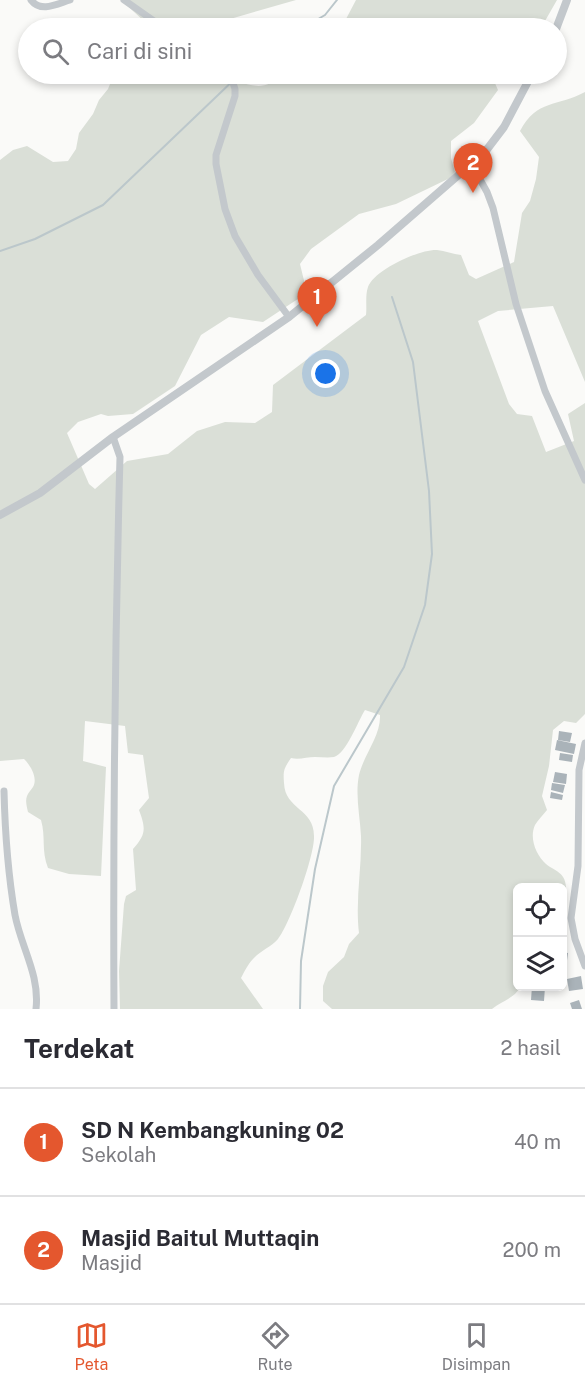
<!DOCTYPE html>
<html lang="id">
<head>
<meta charset="utf-8">
<style>
  body { margin:0; font-family:"Public Sans",sans-serif; background:#f2f2f3; color:#2b2b33 }
  .controls { position:absolute; right:18px; bottom:18px; display:grid; overflow:hidden; border-radius:9px; box-shadow:0 3px 9px #0003 }
  .controls button { width:54px; height:54px; display:grid; place-items:center; padding:0; border:0; border-bottom:2px solid #e1e1e2; background:#fff; color:#2b2b33; font:30px sans-serif }
  .you { position:absolute; left:326px; top:374px; width:21px; height:21px; margin:-15px; border:4px solid #fff; border-radius:50%; background:#1a73e8; box-shadow:0 0 0 9px #1a73e833 }
  .badge { display:grid; place-items:center; width:39px; height:39px; border-radius:50%; background:#e4572e; color:#fff; font-size:20px; font-weight:700 }
  .pin { position:absolute; translate:-50% -50px; filter:drop-shadow(0 2px 3px #0008) }
  .pin::after { content:''; position:absolute; top:32px; width:21px; height:18px; background:inherit; clip-path:polygon(0 0,100% 0,50% 100%) }
  .list { margin:0; padding:0; list-style:none }
  h2 { display:flex; justify-content:space-between; align-items:center; height:78px; margin:0; padding:0 24px; font-size:26px }
  h2 small { font-size:20px; font-weight:400; color:#7c7c81 }
  .list li { display:grid; grid-template-columns:39px 1fr auto; gap:18px; align-items:center; box-sizing:border-box; height:108px; padding:0 24px; border-top:2px solid #e1e1e2 }
  .list b { display:block; font-size:22px; white-space:nowrap }
  .list p { margin:0; font-size:20px; white-space:nowrap; color:#7c7c81 }
  .list em { font-size:20px; font-style:normal; color:#7c7c81 }
  .icon { flex:none; width:33px; height:33px; fill:none; stroke:currentColor; stroke-width:2; stroke-linecap:round; stroke-linejoin:round }
  .map { position:relative; flex:none; width:585px; height:1009px; overflow:hidden }
  .search { position:absolute; background:#fff; box-shadow:0 3px 9px #0003; left:18px; right:18px; top:18px; height:66px; display:flex; align-items:center; gap:15px; box-sizing:border-box; padding:0 21px; border-radius:33px; color:#7c7c81; font-size:22px }
  .sheet { height:294px; background:#fff }
  nav { display:flex; justify-content:space-around; align-items:center; box-sizing:border-box; height:84px; border-top:2px solid #e1e1e2; background:#fff; font-size:16px; color:#7c7c81 }
  nav a { display:grid; justify-items:center; gap:3px }
  nav .on { color:#e4572e }
  .map>svg:first-child { display:block }
  .green { fill:#dadfd7 }
  .lines { fill:none; stroke-linecap:round; stroke-linejoin:round }
  .stream { stroke:#bbc7cb; stroke-width:2 }
  .building { fill:#aab3b9 }
  .minor { stroke:#c3c8cc; stroke-width:7 }
  .tertiary { stroke:#c3c8cc; stroke-width:8 }
</style>
</head>
<body>
<div class="map">
<svg width="585" height="1009" viewBox="0 0 585 1009">
  <rect width="100%" height="100%" fill="#fafaf8"/>
  <path class="green" d="M121 0H296L199 28H148L145 22Z
    M356 0H557L545 21H519L513 28H338L346 19Z
    M114 74H220L223 77C246 83 264 95 281 74H491L498 90 474 123 451 141V158L455 172 450 178 396 204 359 214 311 249 300 264 307 293 263 322 229 317 201 335 175 386 133 414 108 416 101 414 78 422 67 433 89 484 95 489 127 461 168 454 197 431 225 422 255 423 272 412 273 385 366 315C367 307 365 295 368 287 374 270 420 249 437 250 445 251 453 254 461 255L469 275 476 279 514 262 522 213 530 201 536 179 539 157 520 131C537 99 557 107 585 92V382L553 306 498 311 478 321 509 404 517 414 532 416 546 452 574 441 568 414 585 403V714L576 723 564 721 553 730 549 766 542 796 547 810C543 815 538 820 535 825 529 838 536 855 546 864 556 872 565 872 566 887L563 889 562 888H518V986L520 987C515 998 502 1001 492 1009H332L323 1001V986L328 972 344 957 349 944 359 933C355 900 362 868 361 836 360 816 355 795 359 775 364 754 381 736 380 715L365 710C358 721 346 754 334 757 328 758 321 757 315 757 307 757 299 760 291 758 284 768 283 771 284 783 285 810 314 808 314 836 315 855 290 924 278 939 271 947 260 951 253 959 248 964 244 972 241 978L263 1009H120L119 971 124 904 126 896 136 890 133 849C146 834 146 829 139 810L149 798 143 755 128 753 125 726 85 721 83 761 106 767 101 876 69 874 48 868C41 850 46 837 41 820L28 812C27 807 25 801 27 796 28 793 31 790 33 787 38 778 31 766 24 759L0 761V160L13 150 27 146 53 162 68 161 76 149 79 133 93 114 99 100 108 89Z"/>
  <g class="lines">
    <path class="stream" d="M303 28 325 15 337 0
      M0 251 35 239 103 205 240 74
      M300 1009 301 961 315 869 334 786 404 667 425 605 432 554 429 491 413 362 392 297"/>
  </g>
  <path class="building" d="M559 731 572 733 570 742 558 740Z
    M557 740 576 744 574 754 555 750Z
    M560 753 573 755 572 762 559 760Z
    M555 772 567 774 566 784 553 782Z
    M552 783 565 785 563 793 551 790Z
    M551 792 563 795 562 800 550 798Z
    M562 952 568 953 566 968 562 967Z
    M581 976 583 989 569 991 567 979Z
    M532 986 545 987 544 1001 531 1000Z
    M579 1000 582 1009H572L570 1003Z"/>
  <g class="lines">
    <path class="minor" d="M31 0C41 13 57 4 70 0
      M124 0 164 28
      M230 74 235 89V96L216 155V164L225 209 235 236 258 275 289 317
      M472 165 487 192 493 208 516 304 545 391 585 480
      M113 437 120 457C115 641 113 825 114 1009
      M585 743 579 770 578 866 571 918 575 939 585 966
      M4 791C5 832 8 874 15 915 21 947 40 975 36 1009"/>
    <path class="tertiary" d="M556 29 567 0
      M0 515 40 493 113 437 289 317 378 245 485 152 504 127 532 74"/>
  </g>
</svg>
<div class="controls">
<button><svg class="icon" aria-label="locate" viewBox="0 0 24 24"><circle cx="12" cy="12" r="6"/><path d="M12 2v4M12 18v4M2 12h4M18 12h4"/></svg></button>
<button><svg class="icon" aria-label="layers" viewBox="0 0 24 24"><path d="M12 4l9 5-9 5-9-5zM3 14l9 5 9-5"/></svg></button>
</div>
<div class="you"></div>
<div class="pin badge" style="left:317px;top:327px">1</div>
<div class="pin badge" style="left:473px;top:193px">2</div>
<div class="search"><svg class="icon" aria-label="search" viewBox="0 0 24 24"><circle cx="10" cy="10" r="6"/><path d="M15 15l6 6"/></svg>Cari di sini</div>
</div>
<section class="sheet">
<h2>Terdekat<small>2 hasil</small></h2>
<ul class="list">
<li><span class="badge">1</span><div><b>SD N Kembangkuning 02</b><p>Sekolah</p></div><em>40 m</em></li>
<li><span class="badge">2</span><div><b>Masjid Baitul Muttaqin</b><p>Masjid</p></div><em>200 m</em></li>
</ul>
</section>
<nav>
<a class="on"><svg class="icon" aria-label="map" viewBox="0 0 24 24"><path d="M3 6l6-2 6 2 6-2v14l-6 2-6-2-6 2zM9 4v14M15 6v14"/></svg>Peta</a>
<a><svg class="icon" aria-label="directions" viewBox="0 0 24 24"><path d="M12 3l9 9-9 9-9-9zM9 14v-3h6M13 9l2 2-2 2"/></svg>Rute</a>
<a><svg class="icon" aria-label="saved" viewBox="0 0 24 24"><path d="M7 4h10v16l-5-4-5 4z"/></svg>Disimpan</a>
</nav>
</body>
</html>
